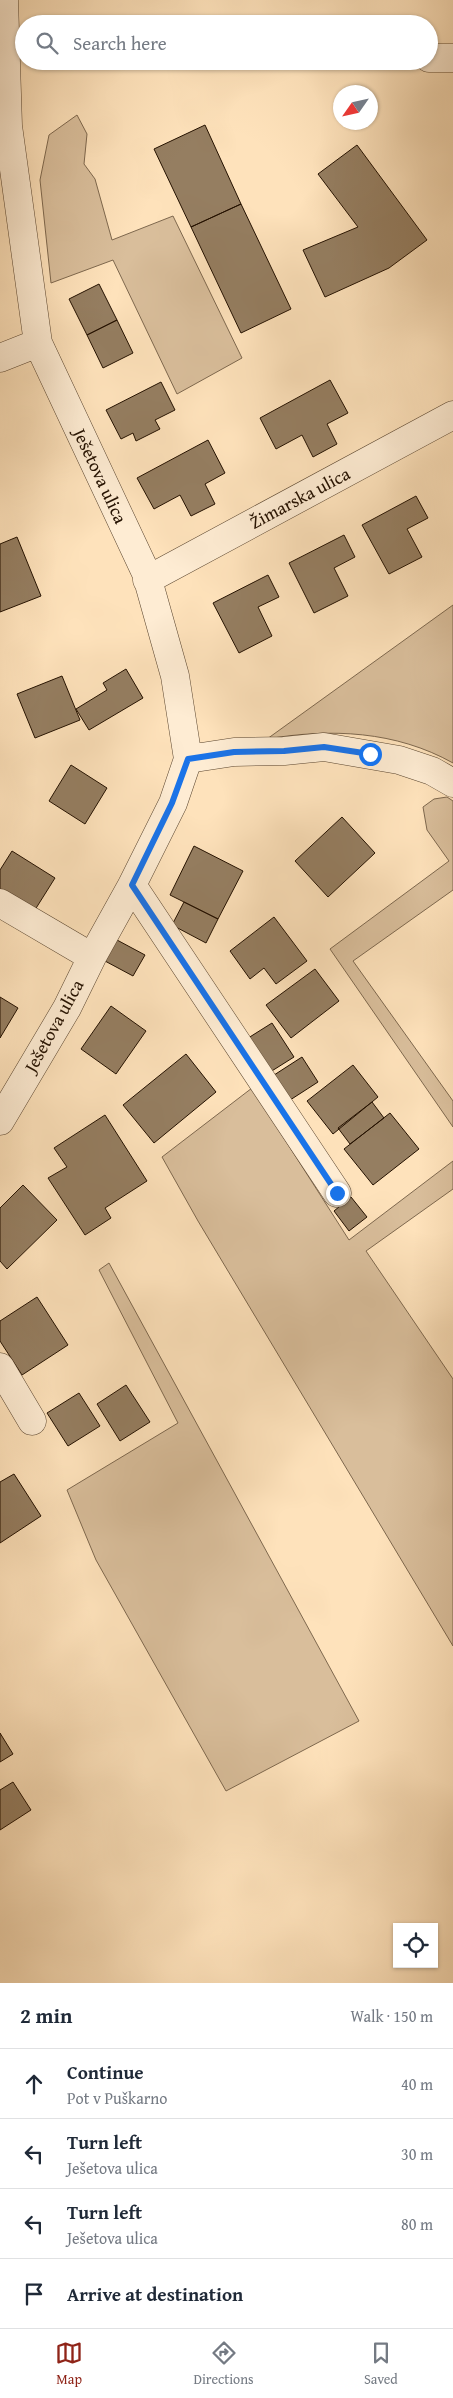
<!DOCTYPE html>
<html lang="en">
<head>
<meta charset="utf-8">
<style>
  body { margin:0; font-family:"Gentium Book Plus",serif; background:#f2f2f3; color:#1f2937 }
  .controls { position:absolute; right:15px; bottom:15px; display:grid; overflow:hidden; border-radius:0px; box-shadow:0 1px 4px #0004 }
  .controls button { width:45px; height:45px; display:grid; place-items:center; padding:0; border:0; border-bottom:1px solid #e0e1e3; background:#fff; color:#1f2937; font:25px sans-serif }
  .compass { position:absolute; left:333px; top:85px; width:45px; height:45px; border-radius:50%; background:#fff; box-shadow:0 1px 4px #0004; rotate:236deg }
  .stop { position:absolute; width:15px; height:15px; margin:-11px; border:4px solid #1a73e8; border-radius:50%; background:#fff }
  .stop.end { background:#1a73e8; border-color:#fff; box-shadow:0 1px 5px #0008 }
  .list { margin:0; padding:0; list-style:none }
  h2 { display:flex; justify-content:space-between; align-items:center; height:65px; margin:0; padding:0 20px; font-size:21px }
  h2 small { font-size:16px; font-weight:400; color:#747a83 }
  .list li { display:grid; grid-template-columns:32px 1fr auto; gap:15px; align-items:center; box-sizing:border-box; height:70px; padding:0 20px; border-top:1px solid #e0e1e3 }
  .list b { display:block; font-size:19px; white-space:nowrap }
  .list p { margin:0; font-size:16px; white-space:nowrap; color:#747a83 }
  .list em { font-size:16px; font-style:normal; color:#747a83 }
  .icon { flex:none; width:28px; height:28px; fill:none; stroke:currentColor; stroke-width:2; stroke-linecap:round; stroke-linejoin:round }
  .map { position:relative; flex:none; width:453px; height:1983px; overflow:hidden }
  .search { position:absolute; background:#fff; box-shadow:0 1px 4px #0004; left:15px; right:15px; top:15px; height:55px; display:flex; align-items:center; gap:12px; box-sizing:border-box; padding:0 18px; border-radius:28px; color:#747a83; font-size:19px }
  .sheet { height:345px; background:#fff }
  nav { display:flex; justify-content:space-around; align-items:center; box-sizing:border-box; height:70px; border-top:1px solid #e0e1e3; background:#fff; font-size:14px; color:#747a83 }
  nav a { display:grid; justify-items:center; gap:2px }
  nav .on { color:#8f2418 }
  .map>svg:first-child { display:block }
  .green { fill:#d9be9b; stroke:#7e684e }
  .building { fill:#957e61; stroke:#241100 }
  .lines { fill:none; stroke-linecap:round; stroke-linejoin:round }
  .minor-casing { stroke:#5a452f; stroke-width:29 }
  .minor { stroke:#feecd3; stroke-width:28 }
  .route { stroke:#1a73e8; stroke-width:6 }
  .labels { text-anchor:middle; stroke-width:4; stroke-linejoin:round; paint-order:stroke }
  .street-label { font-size:18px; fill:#241100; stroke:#feecd3 }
</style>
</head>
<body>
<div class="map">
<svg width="453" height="1983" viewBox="0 0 453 1983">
  <rect width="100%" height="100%" fill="#fee2bb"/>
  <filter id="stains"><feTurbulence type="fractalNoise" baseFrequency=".004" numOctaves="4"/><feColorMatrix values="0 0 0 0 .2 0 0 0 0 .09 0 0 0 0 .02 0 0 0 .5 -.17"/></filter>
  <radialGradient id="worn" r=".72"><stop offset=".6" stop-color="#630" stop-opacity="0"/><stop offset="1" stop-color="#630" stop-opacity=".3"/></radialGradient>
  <path class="green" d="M77 115 87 134 84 164 95 179 112 240 173 216 242 358 177 394 113 260 51 283 40 180 49 135Z
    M453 605V763C396 731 331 728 267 739Z
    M447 797 453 801V890L353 961 453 1101V1127L330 949 449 861 427 830 423 807 434 799Z
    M252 1088 349 1240 453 1161V1189L366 1251 453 1379V1646L198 1221 162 1157Z
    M109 1263 359 1721 226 1791 96 1560 67 1490 178 1423 99 1270Z"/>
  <path class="building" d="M205 125 241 204 191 227 154 149Z
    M357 145 427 240 389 268 325 297 303 250 358 227 318 174Z
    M241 204 291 309 241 333 191 227Z
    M99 284 117 320 87 335 69 299Z
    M117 320 133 353 103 368 87 335Z
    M330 380 348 413 327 424 337 444 313 457 302 435 276 449 260 418Z
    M161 382 175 410 155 420 160 429 136 441 133 433 121 439 106 410Z
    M208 440 225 473 205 484 215 504 191 516 180 495 154 509 137 478Z
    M416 496 428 518 407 529 422 557 389 574 362 525Z
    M344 535 355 557 334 568 348 596 314 613 289 563Z
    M17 537 41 596 0 612V544Z
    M268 575 279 597 258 607 272 636 239 653 213 603Z
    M126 669 143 698 89 730 76 709 107 690 103 683Z
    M62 676 80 720 35 738 17 694Z
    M71 765 107 788 85 824 49 801Z
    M342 817 375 853 328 897 295 861Z
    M194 846 243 871 218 919 170 895Z
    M12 851 55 878 33 913 0 892V870Z
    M184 902 218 919 206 943 172 925Z
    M274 917 307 961 276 984 264 968 250 979 230 951Z
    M117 940 145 955 133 976 105 961Z
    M315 969 339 1001 291 1038 266 1005Z
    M0 997 18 1008 0 1038Z
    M111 1006 146 1031 116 1074 81 1049Z
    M272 1023 294 1057 267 1074 245 1040Z
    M186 1054 216 1092 154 1143 123 1105Z
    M302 1057 318 1082 287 1102 271 1077Z
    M353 1065 378 1097 333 1134 307 1101Z
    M372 1102 384 1118 350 1144 338 1128Z
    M390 1113 419 1149 373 1185 344 1149Z
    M105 1115 147 1181 105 1208 111 1218 85 1235 48 1178 67 1167 54 1148Z
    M23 1185 57 1220 7 1269 0 1261V1208Z
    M351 1197 367 1217 349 1231 334 1211Z
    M37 1297 68 1345 22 1375 0 1341V1321Z
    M126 1385 150 1422 120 1441 97 1404Z
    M79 1393 100 1426 68 1446 47 1413Z
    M14 1474 41 1516 0 1543V1482Z
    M0 1733 13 1754 0 1762Z
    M13 1782 31 1810 0 1830V1790Z"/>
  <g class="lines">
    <defs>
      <path id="minor" d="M429 58H453
        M0 358 38 343
        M147 580 453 415
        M188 759 234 752 284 751 324 747 399 760 432 771 453 783
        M132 885 337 1193
        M0 903 92 957
        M0 1121 67 1008 92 957 132 885 173 803 188 759 175 676 146 573 38 343 8 126 4 0
        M0 1367 32 1421"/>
    </defs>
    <use href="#minor" class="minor-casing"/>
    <use href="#minor" class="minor"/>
  </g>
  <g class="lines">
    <path class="route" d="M337 1193 132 885 172 803 188 759 234 752 284 751 324 747 370 754"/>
  </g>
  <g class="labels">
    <g class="street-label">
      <text transform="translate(100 476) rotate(65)" y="6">Ješetova ulica</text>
      <text transform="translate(300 498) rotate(-28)" y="6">Žimarska ulica</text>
      <text transform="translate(54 1026) rotate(-61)" y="6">Ješetova ulica</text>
    </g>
  </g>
  <rect width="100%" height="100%" filter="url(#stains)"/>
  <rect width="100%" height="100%" fill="url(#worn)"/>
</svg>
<div class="controls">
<button><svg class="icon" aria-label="locate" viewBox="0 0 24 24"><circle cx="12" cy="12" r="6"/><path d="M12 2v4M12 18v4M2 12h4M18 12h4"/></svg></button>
</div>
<svg class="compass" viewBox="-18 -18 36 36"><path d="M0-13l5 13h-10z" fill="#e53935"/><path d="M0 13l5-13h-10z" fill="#747a83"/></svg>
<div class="stop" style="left:370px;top:754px"></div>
<div class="stop end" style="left:337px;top:1193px"></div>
<div class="search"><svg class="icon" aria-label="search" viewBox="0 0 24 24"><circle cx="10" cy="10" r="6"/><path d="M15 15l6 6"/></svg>Search here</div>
</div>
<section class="sheet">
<h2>2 min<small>Walk · 150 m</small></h2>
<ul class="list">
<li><svg class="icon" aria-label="ahead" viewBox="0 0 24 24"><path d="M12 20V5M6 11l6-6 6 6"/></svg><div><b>Continue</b><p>Pot v Puškarno</p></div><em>40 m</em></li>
<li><svg class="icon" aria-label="left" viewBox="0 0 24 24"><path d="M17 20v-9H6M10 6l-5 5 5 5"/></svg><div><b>Turn left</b><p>Ješetova ulica</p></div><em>30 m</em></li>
<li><svg class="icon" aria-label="left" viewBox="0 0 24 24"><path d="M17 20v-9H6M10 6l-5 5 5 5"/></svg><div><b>Turn left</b><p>Ješetova ulica</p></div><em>80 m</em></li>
<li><svg class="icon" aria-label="arrive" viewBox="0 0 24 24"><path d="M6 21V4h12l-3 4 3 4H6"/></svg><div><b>Arrive at destination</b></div></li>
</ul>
</section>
<nav>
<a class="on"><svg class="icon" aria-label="map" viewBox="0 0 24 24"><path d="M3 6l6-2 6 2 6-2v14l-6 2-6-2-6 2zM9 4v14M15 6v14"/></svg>Map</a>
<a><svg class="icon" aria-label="directions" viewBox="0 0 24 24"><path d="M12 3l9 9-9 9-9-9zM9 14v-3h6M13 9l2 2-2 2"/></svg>Directions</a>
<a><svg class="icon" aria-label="saved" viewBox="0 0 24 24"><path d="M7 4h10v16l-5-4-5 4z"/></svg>Saved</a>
</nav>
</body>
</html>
